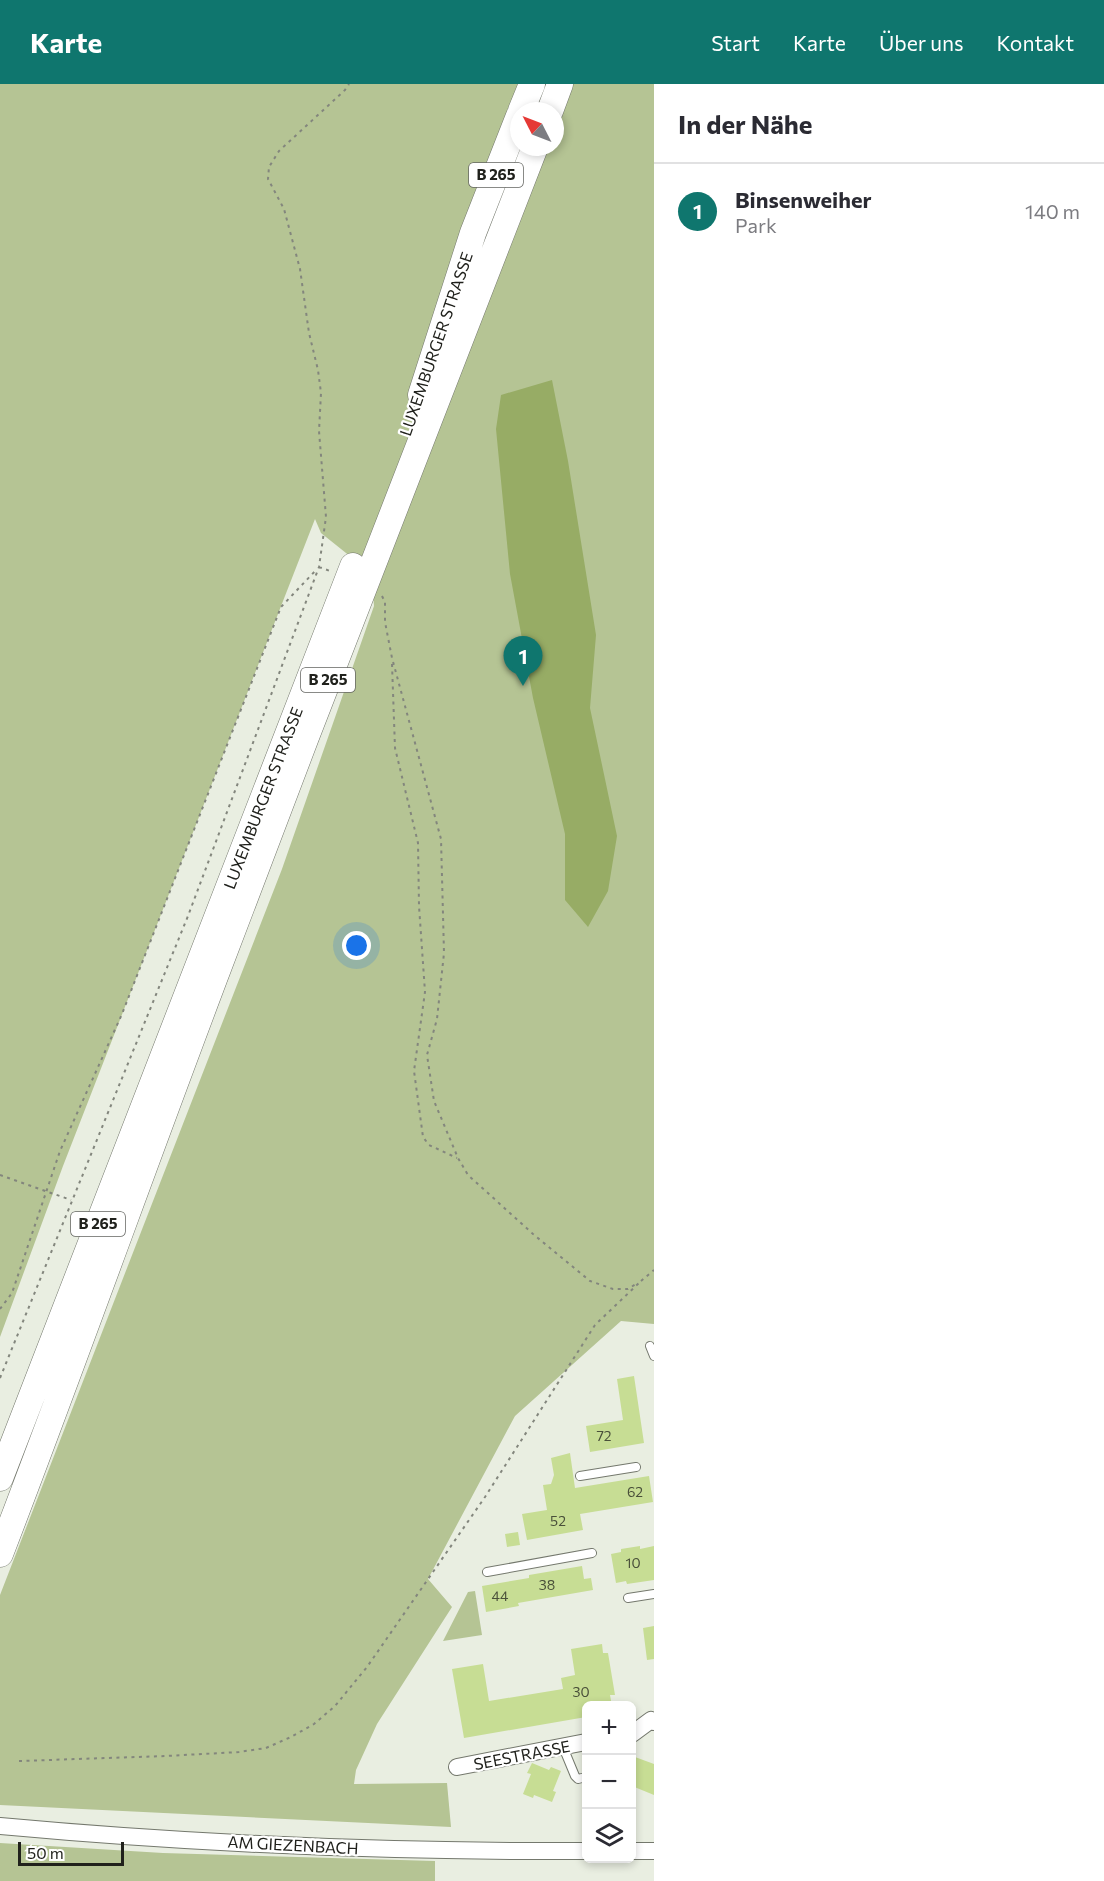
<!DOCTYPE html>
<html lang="de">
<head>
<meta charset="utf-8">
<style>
  body { margin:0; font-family:Commissioner,sans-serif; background:#f2f2f3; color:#2b2b33 }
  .controls { position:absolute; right:18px; bottom:18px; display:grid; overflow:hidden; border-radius:9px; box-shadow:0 3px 9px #0003 }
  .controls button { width:54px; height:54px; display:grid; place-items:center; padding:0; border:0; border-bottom:2px solid #e1e1e2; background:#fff; color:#2b2b33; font:30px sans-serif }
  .compass { position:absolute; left:510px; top:18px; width:54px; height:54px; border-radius:50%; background:#fff; box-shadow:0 3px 9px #0003; rotate:312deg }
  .scale { position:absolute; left:18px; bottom:15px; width:106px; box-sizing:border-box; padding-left:6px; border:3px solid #20211c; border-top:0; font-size:16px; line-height:21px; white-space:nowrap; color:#20211c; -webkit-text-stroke:4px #fff; paint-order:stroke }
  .you { position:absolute; left:357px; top:862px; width:21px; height:21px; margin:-15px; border:4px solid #fff; border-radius:50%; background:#1a73e8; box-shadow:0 0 0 9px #1a73e833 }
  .badge { display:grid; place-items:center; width:39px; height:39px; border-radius:50%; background:#0f766e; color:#fff; font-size:20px; font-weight:700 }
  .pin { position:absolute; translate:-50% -50px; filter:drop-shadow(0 2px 3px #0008) }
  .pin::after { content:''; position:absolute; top:32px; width:21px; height:18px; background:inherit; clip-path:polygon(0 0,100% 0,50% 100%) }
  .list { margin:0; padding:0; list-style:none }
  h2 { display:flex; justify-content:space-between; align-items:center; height:78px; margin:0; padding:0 24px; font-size:26px }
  h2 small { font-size:20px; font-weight:400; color:#7c7c81 }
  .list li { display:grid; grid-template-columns:39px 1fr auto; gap:18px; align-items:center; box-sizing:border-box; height:96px; padding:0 24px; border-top:2px solid #e1e1e2 }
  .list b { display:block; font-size:22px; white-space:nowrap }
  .list p { margin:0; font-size:20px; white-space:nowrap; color:#7c7c81 }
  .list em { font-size:20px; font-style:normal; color:#7c7c81 }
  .icon { flex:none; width:33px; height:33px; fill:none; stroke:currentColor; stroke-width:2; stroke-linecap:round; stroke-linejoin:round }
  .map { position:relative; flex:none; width:654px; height:1797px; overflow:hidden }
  header { display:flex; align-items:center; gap:36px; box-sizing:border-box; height:84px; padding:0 30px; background:#0f766e; color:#fff }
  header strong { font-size:28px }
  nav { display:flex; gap:33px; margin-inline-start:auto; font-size:21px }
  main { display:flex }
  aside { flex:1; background:#fff }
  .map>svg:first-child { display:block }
  .green { fill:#b5c494; fill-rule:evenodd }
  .water { fill:#97ac65 }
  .building { fill:#c7dd94 }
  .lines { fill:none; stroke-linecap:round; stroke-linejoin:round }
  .service-casing { stroke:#74786d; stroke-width:10 }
  .minor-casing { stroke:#74786d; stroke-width:18 }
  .primary-casing { stroke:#74786d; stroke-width:27 }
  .path { stroke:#83867d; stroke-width:2; stroke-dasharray:3 4.5; stroke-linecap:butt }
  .service { stroke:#fff; stroke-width:8 }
  .minor { stroke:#fff; stroke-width:16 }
  .primary { stroke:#fff; stroke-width:26 }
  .labels { text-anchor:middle; stroke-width:4.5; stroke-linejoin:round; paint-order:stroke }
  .number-label { font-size:14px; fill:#4a503a }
  .shield { fill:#fff; stroke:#636460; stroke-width:1.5 }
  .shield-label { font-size:15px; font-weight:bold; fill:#20211c }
  .street-label { font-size:16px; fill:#20211c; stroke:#fff }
</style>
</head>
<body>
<header>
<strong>Karte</strong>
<nav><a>Start</a><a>Karte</a><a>Über uns</a><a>Kontakt</a></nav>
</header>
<main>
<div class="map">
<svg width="654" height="1797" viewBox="0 0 654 1797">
  <rect width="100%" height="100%" fill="#e9eee1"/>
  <path class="green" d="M0 0H654V1240L621 1237 515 1332 428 1495 452 1523 377 1640 356 1686 354 1700 447 1699 451 1743 0 1721V1511L282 785 374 522 373 508 351 473 321 449 315 435 63 1082 0 1253ZM519 27H555V63H519Z
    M475 1507 482 1551 443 1557 468 1508Z
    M0 1759 163 1769 435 1777V1797H0Z"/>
  <path class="water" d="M552 296 568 377 596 551 590 624 617 752 608 807 588 843 565 816V750L533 614 510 490 496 345 501 311Z"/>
  <path class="building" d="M634 1292 644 1359 590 1368 586 1342 623 1336 617 1295Z
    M570 1369 575 1404 649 1392 653 1418 580 1430 583 1446 527 1456 522 1430 547 1426 543 1401 551 1400 554 1391 551 1374Z
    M518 1448 520 1461 507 1463 505 1450Z
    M640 1462V1465L654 1462V1496L627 1500 626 1497 616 1499 611 1470 621 1468V1465Z
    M582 1482 584 1495 591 1494 593 1506 518 1519 519 1522 486 1528 482 1502 529 1494V1491Z
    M654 1542V1575L647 1576 643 1544Z
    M602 1560 603 1569H608L615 1611H610L612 1622H586V1633L464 1654 452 1585 483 1580 489 1617 563 1605 561 1594 575 1591 571 1565Z
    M635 1673 654 1680V1711L632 1702V1693L635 1684 632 1683Z
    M532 1679 549 1686 551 1683 561 1687 553 1707 556 1708 552 1718 534 1711 533 1714 523 1710 531 1690 527 1689Z"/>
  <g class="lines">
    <defs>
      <path id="service" d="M650 1262 654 1272
        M580 1392 636 1383
        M487 1488 592 1469
        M628 1514 654 1510
        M563 1663 575 1692 578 1695 586 1693"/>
      <path id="minor" d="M632 1650 651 1636 654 1638
        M457 1683 586 1658
        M0 1742C195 1760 391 1768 586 1767
        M632 1767H654"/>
      <path id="primary" d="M521 27 532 0
        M550 27 560 0
        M421 311 473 149 519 32
        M0 1394 353 482
        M0 1470C75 1275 145 1077 219 882 322 608 429 335 535 63"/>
    </defs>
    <use href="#service" class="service-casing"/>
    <use href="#minor" class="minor-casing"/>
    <use href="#primary" class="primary-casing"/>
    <path class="path" d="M319 483 330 487
      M382 512 385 518V538L392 574 441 755 444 869 437 935 427 971 434 1017 458 1074 468 1091 533 1150 590 1197 613 1205H628L636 1200
      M392 580 395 664 418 759 419 822 425 908 414 987 423 1053 429 1061 457 1074
      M0 1091 71 1116
      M641 1197 654 1186
      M0 1225 12 1209 60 1067 122 930 281 523 317 485
      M0 1294 188 832 319 483 326 433 319 347 321 309 318 286 309 249 300 185 284 125 268 95 269 83 279 67 345 6 349 0
      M19 1677 166 1672 239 1668 266 1664 291 1653 314 1640 335 1622 367 1583 485 1413 595 1241 641 1197"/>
    <use href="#service" class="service"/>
    <use href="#minor" class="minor"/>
    <use href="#primary" class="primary"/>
  </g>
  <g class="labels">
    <g class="number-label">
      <text x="604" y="1357">72</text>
      <text x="635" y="1413">62</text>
      <text x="558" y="1442">52</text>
      <text x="633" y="1484">10</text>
      <text x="547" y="1506">38</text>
      <text x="500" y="1517">44</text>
      <text x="581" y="1613">30</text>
    </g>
    <g class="shield">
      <rect x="469" y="79" width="54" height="24" rx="4.5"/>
      <rect x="301" y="584" width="54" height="24" rx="4.5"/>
      <rect x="71" y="1128" width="54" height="24" rx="4.5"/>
    </g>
    <g class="shield-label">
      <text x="496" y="96">B 265</text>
      <text x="328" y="601">B 265</text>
      <text x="98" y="1145">B 265</text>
    </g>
    <g class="street-label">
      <text transform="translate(436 260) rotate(-71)" y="6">LUXEMBURGER STRASSE</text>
      <text transform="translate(263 714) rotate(-69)" y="6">LUXEMBURGER STRASSE</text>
      <text transform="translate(522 1671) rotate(-11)" y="6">SEESTRASSE</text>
      <text transform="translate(293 1761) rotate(3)" y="6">AM GIEZENBACH</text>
    </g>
  </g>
</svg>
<div class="controls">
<button>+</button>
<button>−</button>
<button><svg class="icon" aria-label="layers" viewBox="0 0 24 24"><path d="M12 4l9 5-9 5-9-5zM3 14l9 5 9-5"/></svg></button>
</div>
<svg class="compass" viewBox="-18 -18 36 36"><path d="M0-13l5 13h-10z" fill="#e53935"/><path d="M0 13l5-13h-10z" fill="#7c7c81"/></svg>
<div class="scale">50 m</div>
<div class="you"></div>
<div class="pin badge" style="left:523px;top:602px">1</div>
</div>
<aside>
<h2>In der Nähe<small></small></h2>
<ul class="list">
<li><span class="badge">1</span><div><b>Binsenweiher</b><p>Park</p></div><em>140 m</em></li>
</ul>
</aside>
</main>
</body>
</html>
